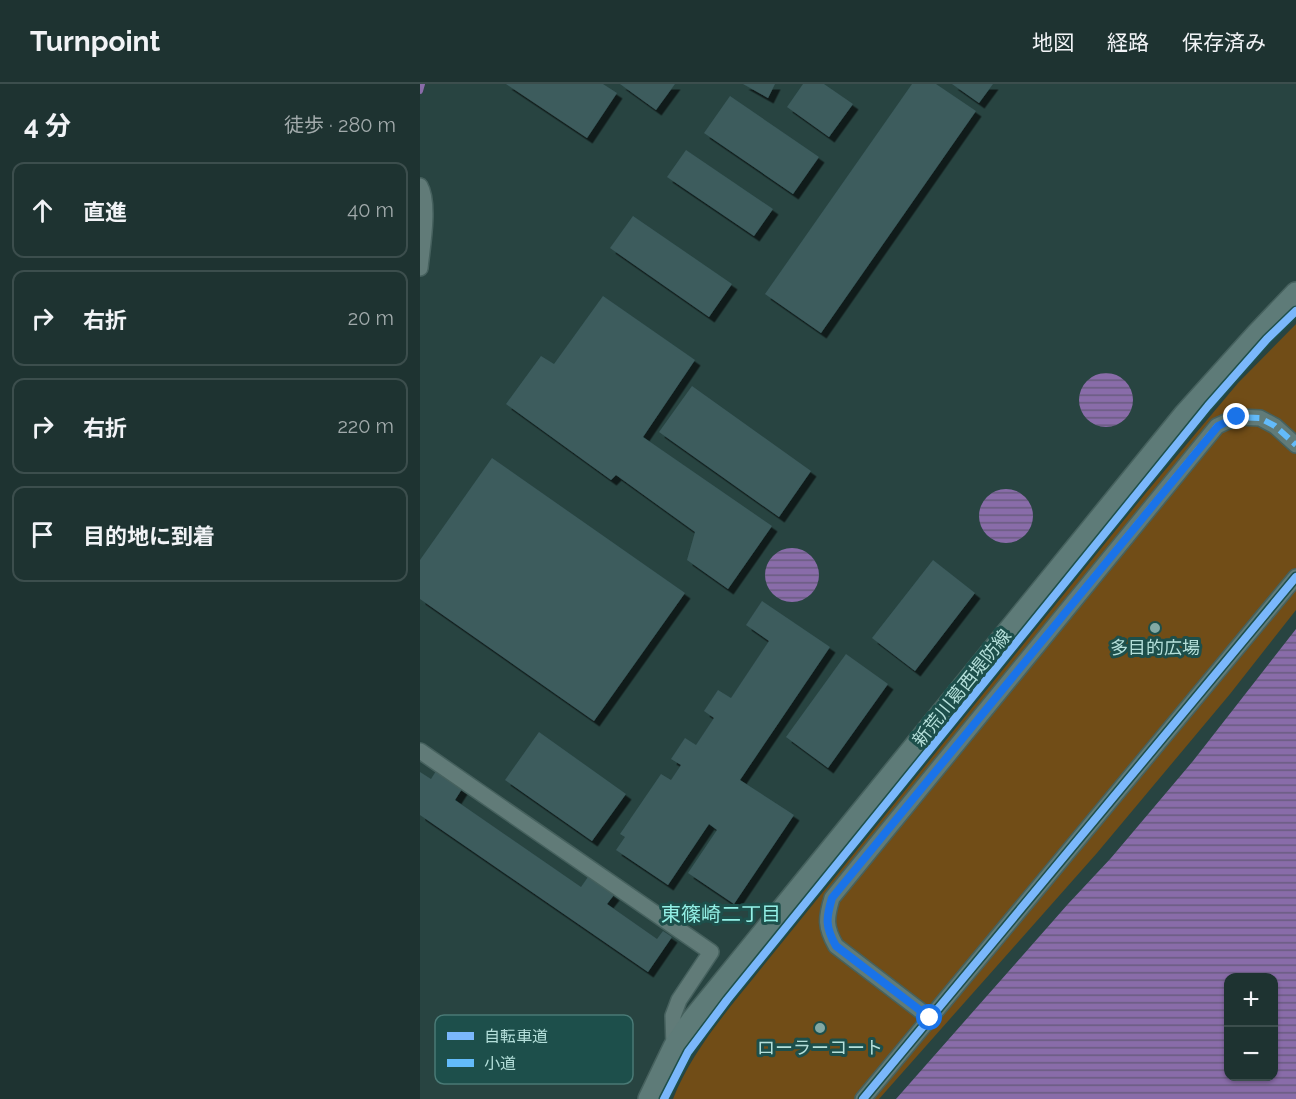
<!DOCTYPE html>
<html lang="ja">
<head>
<meta charset="utf-8">
<style>
  body { margin:0; font-family:Raleway,"Noto Sans JP",sans-serif; background:#2b3f3d; color:#f1f3f6 }
  .controls { position:absolute; right:18px; bottom:18px; display:grid; overflow:hidden; border-radius:12px; box-shadow:0 2px 4px #0004 }
  .controls button { width:54px; height:54px; display:grid; place-items:center; padding:0; border:0; border-bottom:2px solid #3c4e4d; background:#1e3331; color:#f1f3f6; font:30px sans-serif }
  .stop { position:absolute; width:18px; height:18px; margin:-14px; border:4px solid #1a73e8; border-radius:50%; background:#fff }
  .stop.end { background:#1a73e8; border-color:#fff; box-shadow:0 2px 6px #0008 }
  .list { margin:0; padding:0; list-style:none }
  h2 { display:flex; justify-content:space-between; align-items:center; height:78px; margin:0; padding:0 24px; font-size:26px }
  h2 small { font-size:20px; font-weight:400; color:#a1aaab }
  .list li { display:grid; grid-template-columns:39px 1fr auto; gap:18px; align-items:center; box-sizing:border-box; height:96px; margin:0 12px 12px; padding:0 12px; border:2px solid #3c4e4d; border-radius:12px }
  .list b { display:block; font-size:22px; white-space:nowrap }
  .list em { font-size:20px; font-style:normal; color:#a1aaab }
  .icon { flex:none; width:33px; height:33px; fill:none; stroke:currentColor; stroke-width:2; stroke-linecap:round; stroke-linejoin:round }
  .map { position:relative; flex:none; width:876px; height:1015px; overflow:hidden }
  header { display:flex; align-items:center; gap:36px; box-sizing:border-box; height:84px; padding:0 30px; background:#1e3331; border-bottom:2px solid #3c4e4d }
  header strong { font-size:28px }
  nav { display:flex; gap:33px; margin-inline-start:auto; font-size:21px }
  main { display:flex }
  aside { flex:1; background:#1e3331 }
  .map>svg:first-child { display:block }
  .grass { fill:#714d17 }
  .water { fill:url(#water-rules); fill-rule:evenodd }
  .lines { fill:none; stroke-linecap:round; stroke-linejoin:round }
  .stream { stroke:#896ca9; stroke-width:6 }
  .building { fill:#3c5b5d; filter:url(#shadow) }
  .street-casing { stroke:#46615e; stroke-width:18 }
  .secondary-casing { stroke:#46615e; stroke-width:24 }
  .street { stroke:#617b78; stroke-width:15 }
  .secondary { stroke:#5e7b78; stroke-width:21 }
  .quiet { stroke:#63bbfa; stroke-width:6; stroke-dasharray:12 6; stroke-linecap:butt }
  .cycleway-casing { stroke:#1d4f4b; stroke-width:11 }
  .cycleway { stroke:#7ab7fb; stroke-width:8 }
  .route { stroke:#1a73e8; stroke-width:8 }
  .poi-dot { fill:#83a9a4; stroke:#1d4f4b; stroke-width:2 }
  .labels { text-anchor:middle; stroke-width:6; stroke-linejoin:round; paint-order:stroke }
  .poi-label { font-size:18px; fill:#b4dfda; stroke:#1d4f4b }
  .street-label { font-size:18px; fill:#b4dfda; stroke:#1d4f4b }
  .neighbourhood-label { font-size:20px; fill:#93f0e6; stroke:#1d4f4b }
  .key { fill:#1d4f4b; stroke:#4a7a76; stroke-width:1.5 }
  .key-label { font-size:16px; fill:#b4dfda }
</style>
</head>
<body>
<header>
<strong>Turnpoint</strong>
<nav><a>地図</a><a>経路</a><a>保存済み</a></nav>
</header>
<main>
<aside>
<h2>4 分<small>徒歩 · 280 m</small></h2>
<ul class="list">
<li><svg class="icon" aria-label="ahead" viewBox="0 0 24 24"><path d="M12 20V5M6 11l6-6 6 6"/></svg><div><b>直進</b></div><em>40 m</em></li>
<li><svg class="icon" aria-label="right" viewBox="0 0 24 24"><path d="M7 20v-9h11M14 6l5 5-5 5"/></svg><div><b>右折</b></div><em>20 m</em></li>
<li><svg class="icon" aria-label="right" viewBox="0 0 24 24"><path d="M7 20v-9h11M14 6l5 5-5 5"/></svg><div><b>右折</b></div><em>220 m</em></li>
<li><svg class="icon" aria-label="arrive" viewBox="0 0 24 24"><path d="M6 21V4h12l-3 4 3 4H6"/></svg><div><b>目的地に到着</b></div></li>
</ul>
</aside>
<div class="map">
<svg width="876" height="1015" viewBox="0 0 876 1015">
  <defs>
    <pattern id="water-rules" width="6" height="5" patternUnits="userSpaceOnUse" patternTransform="scale(1.5)"><rect width="6" height="5" fill="#896ca9"/><path d="M0 2.5h6" fill="none" stroke="#685c7f"/></pattern>
    <filter id="shadow"><feDropShadow dx="5.5" dy="5.5" stdDeviation="0" flood-color="#0009"/></filter>
  </defs>
  <rect width="100%" height="100%" fill="#284441"/>
  <path class="grass" d="M876 240V526L810 610 677 769 459 1015H253C272 967 307 927 339 887L725 410 818 299Z"/>
  <path class="water" d="M659 316a27 27 0 1 1 54 0a27 27 0 1 1-54 0Z
    M559 432a27 27 0 1 1 54 0a27 27 0 1 1-54 0Z
    M345 491a27 27 0 1 1 54 0a27 27 0 1 1-54 0Z
    M876 545V1015H476L648 820 691 774 773 677ZM808 894H854V992H808Z"/>
  <g class="lines">
    <path class="stream" d="M0 7 2 0"/>
  </g>
  <path class="building" d="M86 0H183L197 9 167 54Z
    M200 0H255L236 26Z
    M323 0H355L348 14Z
    M383 0H404L433 20 409 53 367 23Z
    M492 0H516L556 27 401 249 345 210Z
    M532 0H573L559 19Z
    M310 12 399 73 373 110 284 49Z
    M266 66 353 125 334 152 247 93Z
    M213 132 312 200 289 233 190 164Z
    M183 212 275 276 223 353 352 442 308 505 267 476 275 448 196 391 191 396 86 320 121 272 134 280Z
    M272 302 391 387 359 433 239 348Z
    M72 374 265 509 174 637 0 515V476Z
    M513 476 555 509 495 587 452 554Z
    M342 517 410 563 320 696 374 731 314 820 268 789 297 746 289 740 248 801 196 766 205 753 200 750 241 690 251 696 261 681 251 675 265 654 276 661 294 634 284 627 298 606 311 614 349 557 326 541Z
    M426 570 468 600 408 684 366 653Z
    M119 648 206 710 172 757 85 696Z
    M16 687 42 705 35 716 161 803 168 793 194 811 187 820 237 855 243 847 252 853 228 888 0 731V688L11 695Z"/>
  <g class="lines">
    <defs>
      <path id="street" d="M0 102C10 119 2 164 0 184
        M0 667 291 868 259 916 253 932 254 963
        M510 934 416 862C405 843 406 834 412 814L797 342 817 333 840 334 855 342 876 361
        M443 1015 876 493"/>
      <path id="secondary" d="M229 1015 254 963 273 935 764 331 836 251 876 209"/>
    </defs>
    <use href="#street" class="street-casing"/>
    <use href="#secondary" class="secondary-casing"/>
    <use href="#street" class="street"/>
    <use href="#secondary" class="secondary"/>
    <path class="quiet" d="M510 934 416 862C405 843 406 834 412 814L797 342 817 333 840 334 855 342 876 361"/>
    <defs>
      <path id="cycleway" d="M244 1015 268 968 307 916 788 322 847 255 876 227
        M443 1015 876 493"/>
    </defs>
    <use href="#cycleway" class="cycleway-casing"/>
    <use href="#cycleway" class="cycleway"/>
  </g>
  <g class="lines">
    <path class="route" d="M510 934 416 862C405 843 406 834 412 814L798 342 817 333"/>
  </g>
  <g class="poi-dot">
    <circle cx="735" cy="544" r="6"/>
    <circle cx="400" cy="944" r="6"/>
  </g>
  <g class="labels">
    <g class="poi-label">
      <text x="735" y="570">多目的広場</text>
      <text x="400" y="970">ローラーコート</text>
    </g>
    <g class="street-label">
      <text transform="translate(542 604) rotate(-51)" y="6">新荒川葛西堤防線</text>
    </g>
    <g class="neighbourhood-label">
      <text x="301" y="837">東篠崎二丁目</text>
    </g>
  </g>
  <rect x="15" y="931" width="198" height="69" rx="9" class="key"/>
  <rect x="27" y="948" width="27" height="8" fill="#7ab7fb"/>
  <rect x="27" y="975" width="27" height="8" fill="#63bbfa"/>
  <g class="key-label">
    <text x="64" y="958">自転車道</text>
    <text x="64" y="985">小道</text>
  </g>
</svg>
<div class="controls">
<button>+</button>
<button>−</button>
</div>
<div class="stop" style="left:510px;top:934px"></div>
<div class="stop end" style="left:817px;top:333px"></div>
</div>
</main>
</body>
</html>
